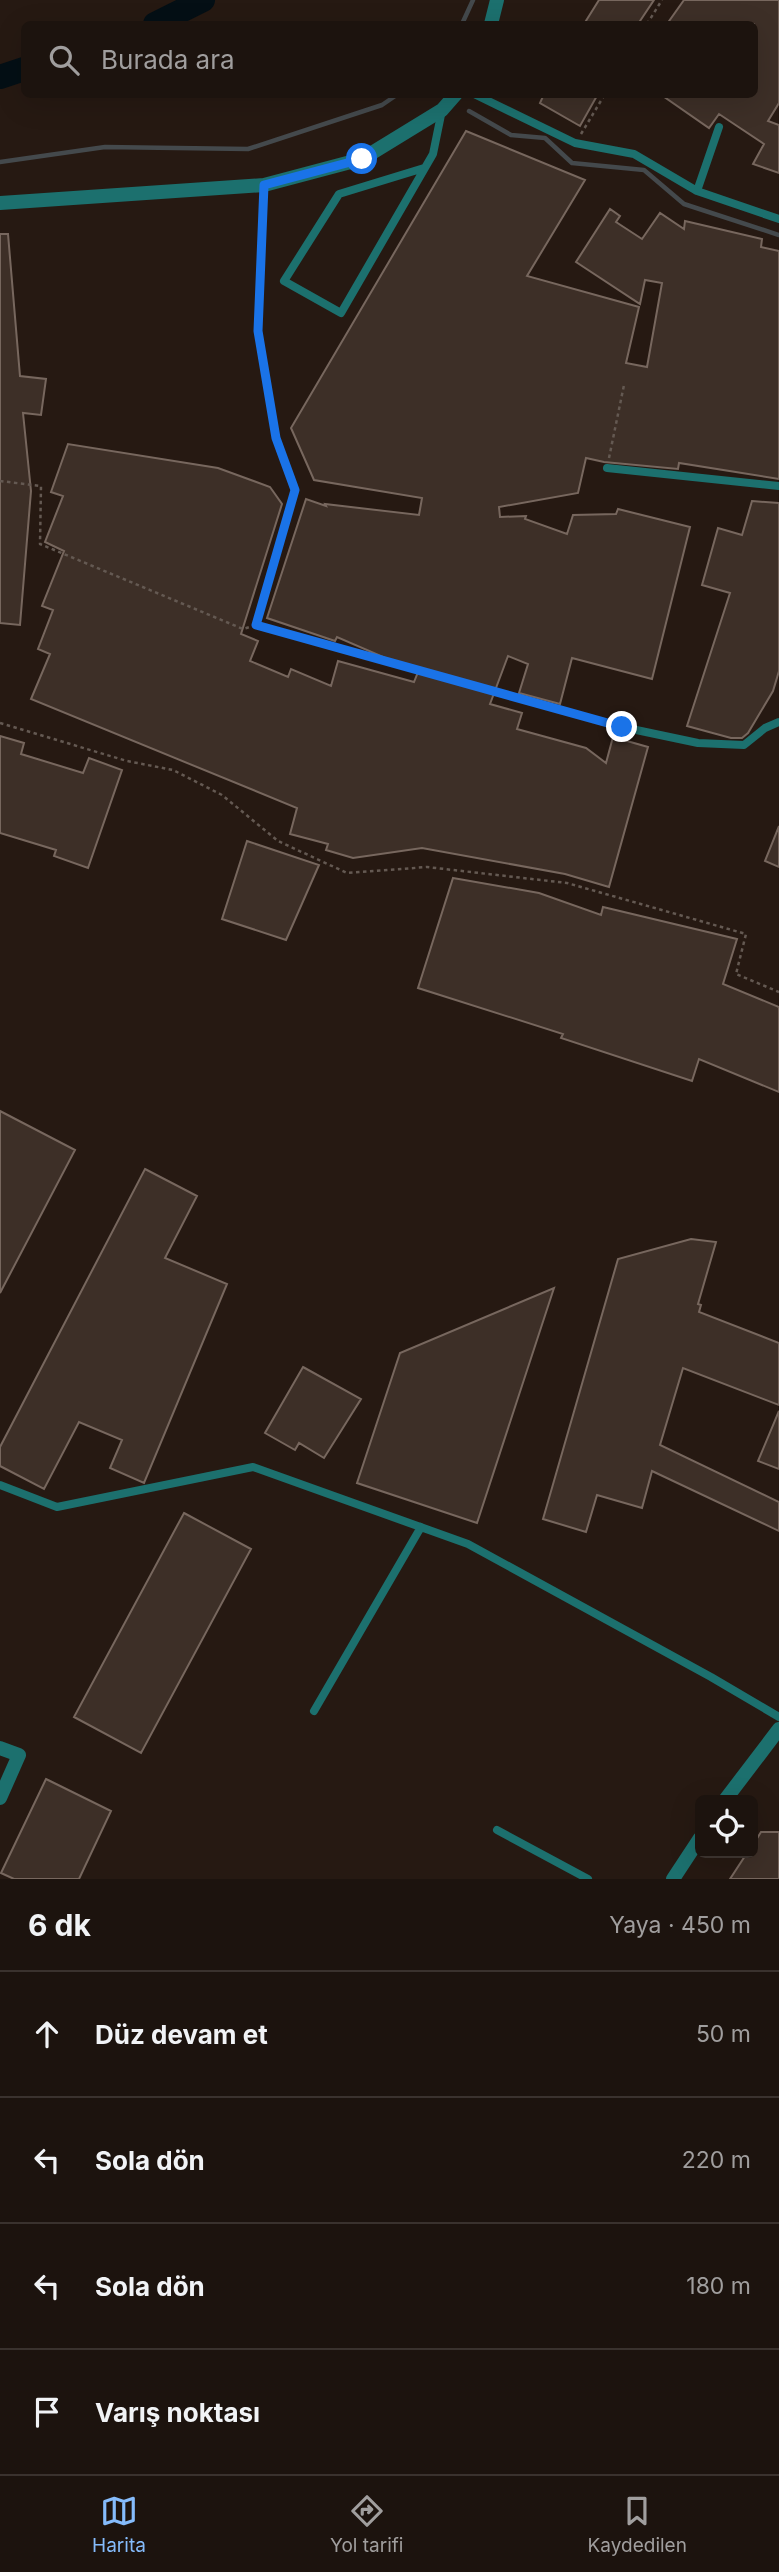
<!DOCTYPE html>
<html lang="tr">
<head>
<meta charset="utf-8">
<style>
  body { margin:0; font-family:Inter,sans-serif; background:#251c17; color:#f1f3f6 }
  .controls { position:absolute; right:21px; bottom:21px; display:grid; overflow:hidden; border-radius:10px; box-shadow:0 7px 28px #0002 }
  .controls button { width:63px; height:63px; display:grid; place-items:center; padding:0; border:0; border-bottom:2px solid #3a322e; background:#1c130e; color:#f1f3f6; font:35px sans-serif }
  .stop { position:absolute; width:21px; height:21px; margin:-16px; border:5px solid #1a73e8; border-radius:50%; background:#fff }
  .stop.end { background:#1a73e8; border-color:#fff; box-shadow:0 2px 7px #0008 }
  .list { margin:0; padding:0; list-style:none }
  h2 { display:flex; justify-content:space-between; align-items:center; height:91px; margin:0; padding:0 28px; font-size:30px }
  h2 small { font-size:23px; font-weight:400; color:#a09e9e }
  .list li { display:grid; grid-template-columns:46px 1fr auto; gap:21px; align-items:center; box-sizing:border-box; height:126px; padding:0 28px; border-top:2px solid #3a322e }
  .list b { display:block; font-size:26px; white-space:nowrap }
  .list em { font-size:23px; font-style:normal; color:#a09e9e }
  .icon { flex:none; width:38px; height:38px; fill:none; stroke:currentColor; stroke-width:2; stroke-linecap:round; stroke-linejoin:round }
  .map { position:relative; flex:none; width:779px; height:1879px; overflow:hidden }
  .search { position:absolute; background:#1c130e; box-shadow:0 7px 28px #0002; left:21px; right:21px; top:21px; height:77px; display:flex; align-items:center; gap:18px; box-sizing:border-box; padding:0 24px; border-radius:10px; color:#a09e9e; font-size:26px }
  .sheet { height:595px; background:#1c130e }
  nav { display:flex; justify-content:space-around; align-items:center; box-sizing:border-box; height:98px; border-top:2px solid #3a322e; background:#1c130e; font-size:19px; color:#a09e9e }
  nav a { display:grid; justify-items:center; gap:4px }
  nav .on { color:#85bbfb }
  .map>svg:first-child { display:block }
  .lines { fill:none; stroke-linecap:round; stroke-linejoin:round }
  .stream { stroke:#44494c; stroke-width:4.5 }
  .river { stroke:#040f15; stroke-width:24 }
  .building { fill:#3d2f27; stroke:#77675e; stroke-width:2 }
  .path { stroke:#645952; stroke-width:2.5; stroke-dasharray:3.5 3.5; stroke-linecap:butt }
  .service { stroke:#1c706e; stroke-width:8 }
  .minor { stroke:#1c706e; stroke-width:14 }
  .tertiary { stroke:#1c706e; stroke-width:14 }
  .route { stroke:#1a73e8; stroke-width:9 }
</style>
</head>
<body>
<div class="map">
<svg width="779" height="1879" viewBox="0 0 779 1879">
  <rect width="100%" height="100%" fill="#261912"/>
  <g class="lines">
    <path class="stream" d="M462 24 473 0
      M469 111 511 135 545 138 572 163 644 170 684 204 779 235
      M0 162 105 147 248 149 382 105 398 94"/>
    <path class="river" d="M155 24 203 0
      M0 77 24 69"/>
  </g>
  <path class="building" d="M599 0H654L638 24H584Z
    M684 0H779V103L768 121 779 125V173L753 164 764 144 719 114 709 128 660 94H754V24H667Z
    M544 94H598L580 126 540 103Z
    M466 131 585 180 527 276 639 307 626 363 647 367 662 283 645 280 640 304 576 262 610 209 620 216 616 222 642 239 660 213 684 229 685 221 762 239 761 247 779 251V479L679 463 678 469 604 462 586 458 578 493 499 507 500 517 526 516 525 519 567 534 573 515 616 514 618 509 690 527 652 679 572 658 560 704 519 693 528 664 508 656 490 704 522 713 517 729 586 748 606 763 613 737 648 747 609 887 565 874 422 848 353 858 326 850 328 844 290 834 297 808 31 699 50 654 38 649 53 610 42 606 64 551 45 542 63 496 51 492 68 444 218 468 270 487 282 504 241 634 258 641 250 661 288 677 291 669 331 686 338 661 414 682 418 672 337 637 335 641 267 618 306 499 326 506 325 504 419 515 422 498 314 480 291 428Z
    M0 234H8L20 376 46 379 41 415 23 413 31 491 20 625 0 623Z
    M752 501 779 503V671L773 691 748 733 742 738H731L687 726 730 593 702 585 718 528 742 535Z
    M0 736 24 743 21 754 83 773 89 758 122 770 88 868 54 856 56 850 0 833Z
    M779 826V867L765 861Z
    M247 841 319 865 286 940 222 919Z
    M453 878 539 893 601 915 603 907 737 939 723 984 779 1007V1092L699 1059 692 1081 561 1038 563 1034 418 988Z
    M0 1111 75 1150 0 1293Z
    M145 1169 197 1196 165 1258 227 1284 144 1483 110 1468 122 1440 79 1422 44 1489 0 1466V1447Z
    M691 1239 716 1242 698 1304 701 1305 699 1312 779 1343V1405L683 1368 660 1445 779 1502V1531L652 1471 642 1508 597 1495 586 1532 543 1519 618 1259Z
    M554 1288 477 1523 357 1483 400 1353Z
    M303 1367 361 1399 324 1458 299 1443 295 1450 265 1433Z
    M779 1411V1469L758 1461Z
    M184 1513 251 1549 141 1753 74 1717Z
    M46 1779 111 1811 79 1879H14L1 1873Z
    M761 1832H779V1879H730L747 1853H753V1845Z"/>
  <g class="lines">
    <path class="path" d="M647 24 662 0
      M581 134 605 94
      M609 458 624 385
      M0 481 41 486 40 544 243 629 256 625 613 725
      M256 625 295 490 276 438 258 331 263 197
      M0 723 127 761 173 770 222 795 278 841 347 873 427 867 567 883 746 934 736 974 779 992"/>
    <path class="service" d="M474 94 575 143 634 154 697 191 779 219
      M424 168 339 194 284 281 341 313 433 154 442 110
      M697 191 719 127
      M607 468 779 486
      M622 727 698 743 744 745 765 728 779 722
      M0 1485 57 1507 253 1467 468 1544 711 1677 779 1717
      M314 1711 421 1527
      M497 1830 588 1879"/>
    <path class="minor" d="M491 24 497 0
      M0 203 264 185 362 159 442 110 456 94
      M0 1748 19 1755 0 1798"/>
    <path class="tertiary" d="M725 1800 779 1729
      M673 1879 700 1838"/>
  </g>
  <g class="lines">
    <path class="route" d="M362 159 264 185 258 331 276 438 295 490 256 625 622 727"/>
  </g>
</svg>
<div class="controls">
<button><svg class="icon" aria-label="locate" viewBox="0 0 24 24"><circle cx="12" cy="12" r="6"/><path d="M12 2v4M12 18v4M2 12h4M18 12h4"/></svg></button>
</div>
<div class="stop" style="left:362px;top:159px"></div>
<div class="stop end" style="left:622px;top:727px"></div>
<div class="search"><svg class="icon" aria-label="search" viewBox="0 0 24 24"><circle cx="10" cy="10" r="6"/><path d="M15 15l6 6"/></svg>Burada ara</div>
</div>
<section class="sheet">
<h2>6 dk<small>Yaya · 450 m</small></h2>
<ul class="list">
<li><svg class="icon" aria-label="ahead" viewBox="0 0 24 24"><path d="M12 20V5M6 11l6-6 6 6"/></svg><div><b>Düz devam et</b></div><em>50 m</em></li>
<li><svg class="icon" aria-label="left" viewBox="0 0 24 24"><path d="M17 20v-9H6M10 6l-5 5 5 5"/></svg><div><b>Sola dön</b></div><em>220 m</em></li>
<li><svg class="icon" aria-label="left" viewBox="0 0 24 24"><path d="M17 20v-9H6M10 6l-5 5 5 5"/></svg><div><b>Sola dön</b></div><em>180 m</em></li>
<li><svg class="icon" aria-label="arrive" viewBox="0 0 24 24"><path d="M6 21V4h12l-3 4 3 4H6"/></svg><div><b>Varış noktası</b></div></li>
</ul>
</section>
<nav>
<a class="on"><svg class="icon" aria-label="map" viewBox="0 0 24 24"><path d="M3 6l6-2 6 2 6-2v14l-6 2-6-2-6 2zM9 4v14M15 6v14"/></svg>Harita</a>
<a><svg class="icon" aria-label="directions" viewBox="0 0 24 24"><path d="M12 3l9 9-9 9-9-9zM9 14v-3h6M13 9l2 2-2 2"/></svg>Yol tarifi</a>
<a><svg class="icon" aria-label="saved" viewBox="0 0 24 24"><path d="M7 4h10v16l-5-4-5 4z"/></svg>Kaydedilen</a>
</nav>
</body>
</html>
